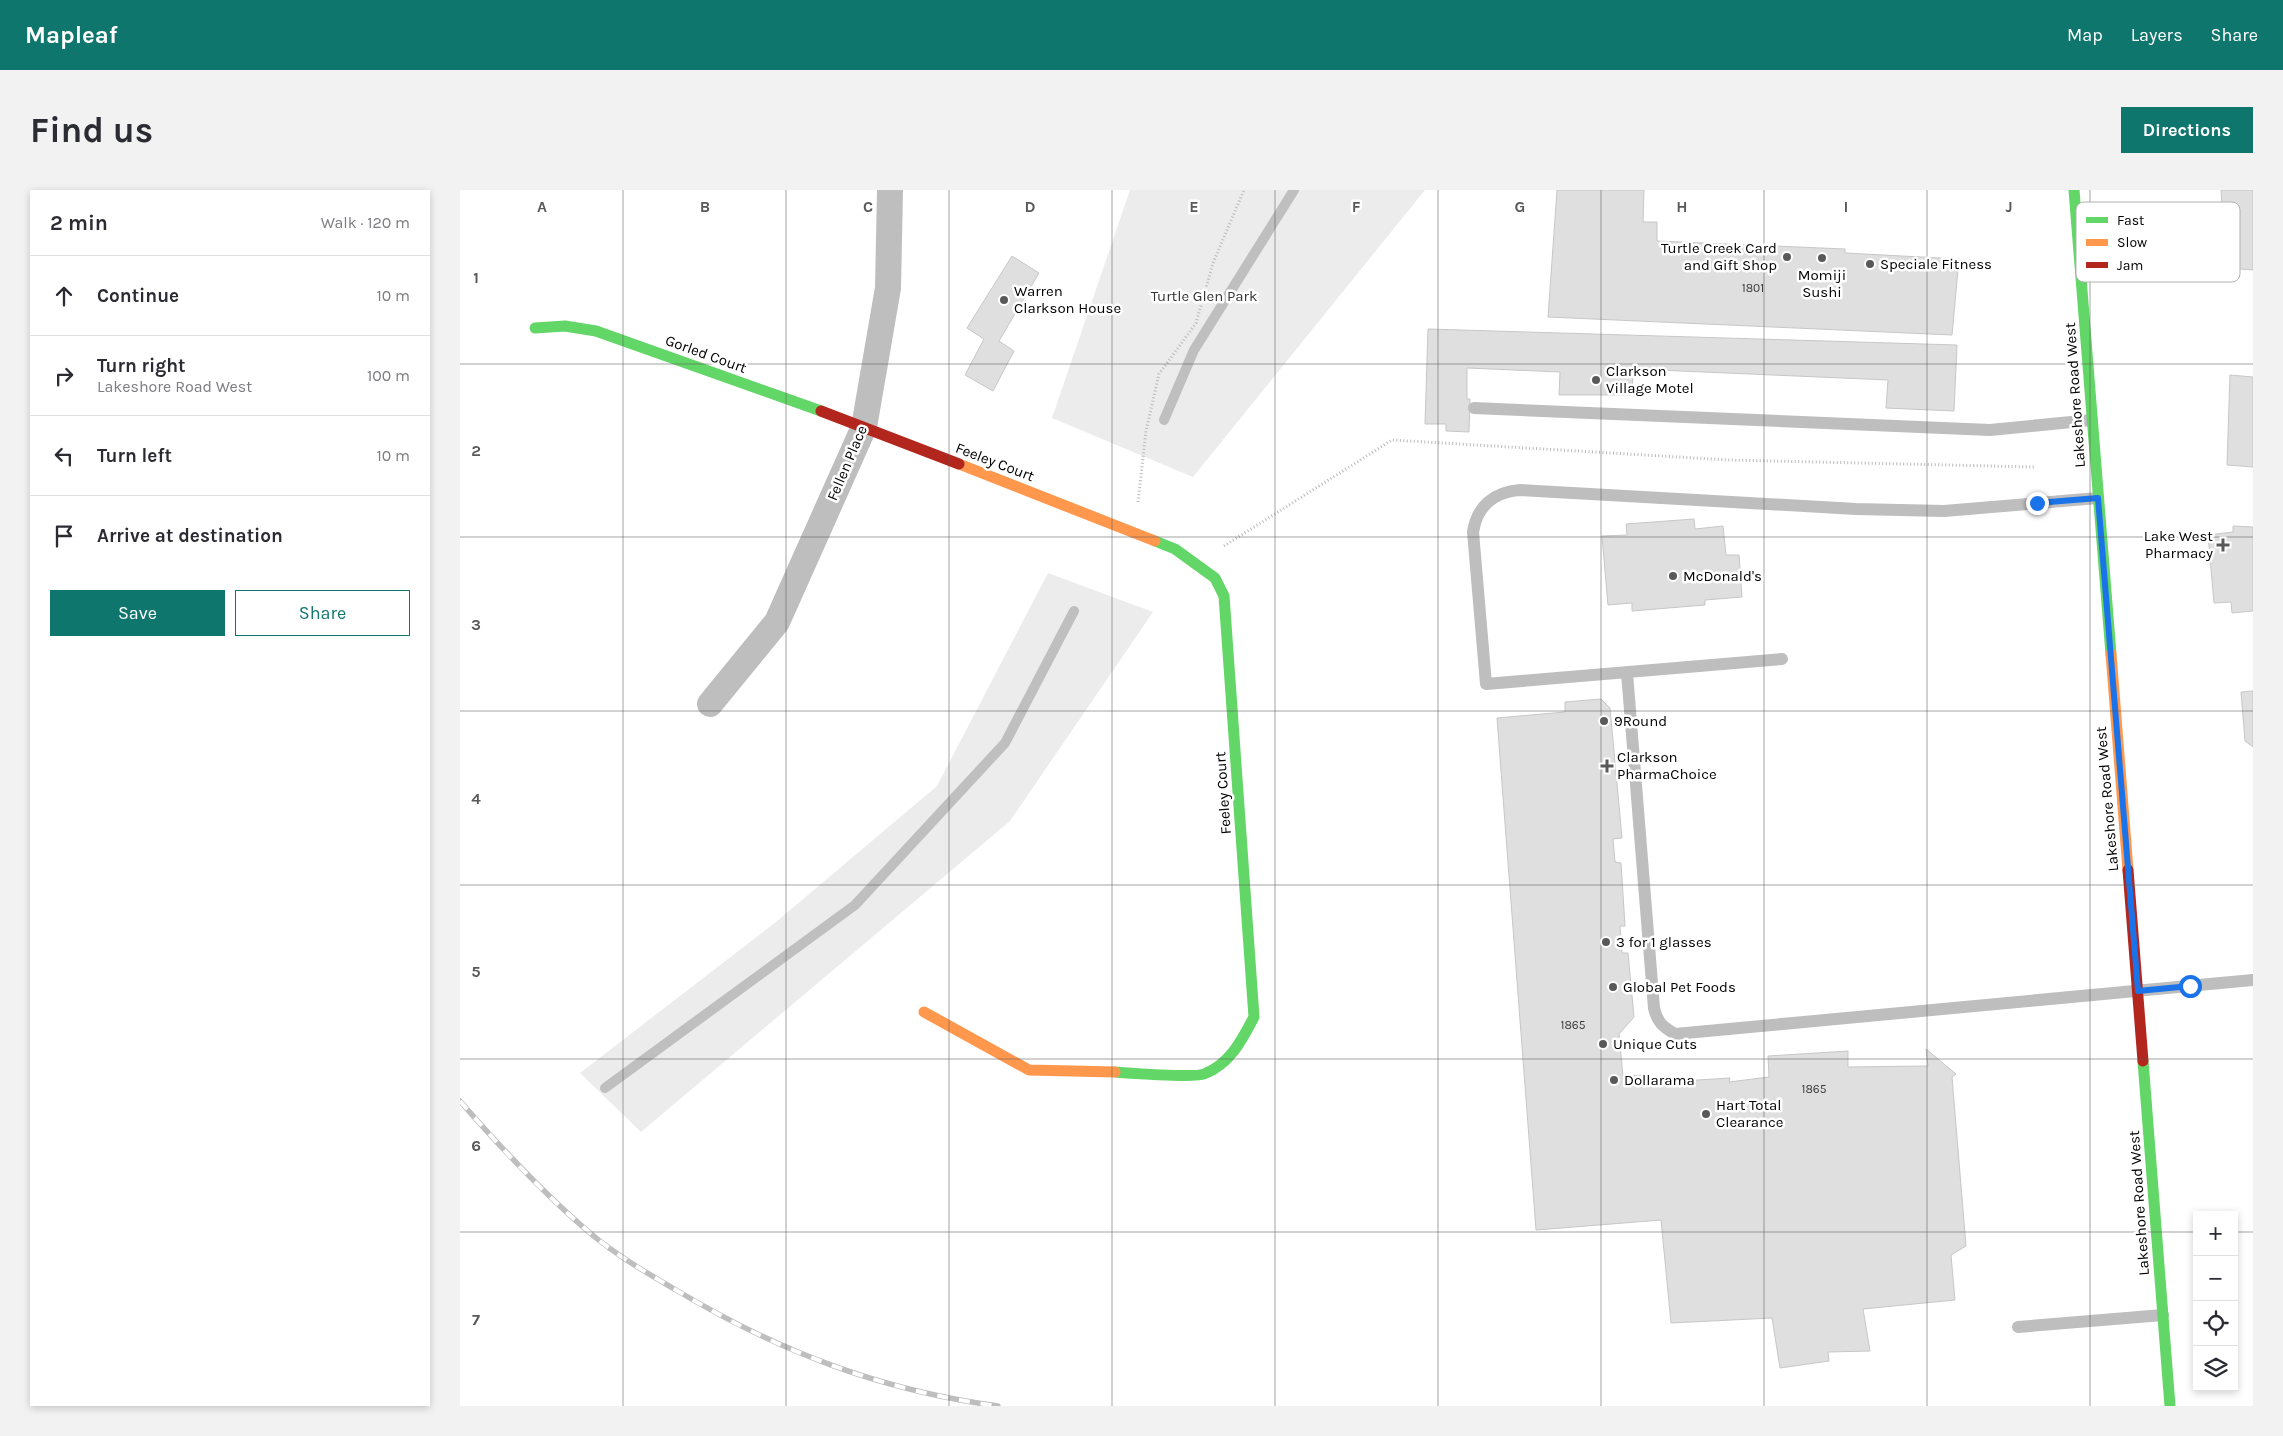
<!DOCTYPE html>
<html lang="en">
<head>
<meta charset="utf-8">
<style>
  body { margin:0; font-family:Karla,sans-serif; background:#f2f2f3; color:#2b2b33 }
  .controls { position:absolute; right:15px; bottom:15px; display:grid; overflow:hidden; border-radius:0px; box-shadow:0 2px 8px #0003 }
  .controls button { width:45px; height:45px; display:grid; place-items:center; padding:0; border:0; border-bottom:1px solid #e1e1e2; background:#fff; color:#2b2b33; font:25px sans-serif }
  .stop { position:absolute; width:15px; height:15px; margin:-11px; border:4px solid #1a73e8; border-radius:50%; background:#fff }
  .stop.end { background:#1a73e8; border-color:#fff; box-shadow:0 1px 5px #0008 }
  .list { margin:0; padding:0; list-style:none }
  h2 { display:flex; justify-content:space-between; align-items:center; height:65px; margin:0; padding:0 20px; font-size:21px }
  h2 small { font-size:16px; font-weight:400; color:#7c7c81 }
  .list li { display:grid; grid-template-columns:32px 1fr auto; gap:15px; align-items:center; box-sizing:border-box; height:80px; padding:0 20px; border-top:1px solid #e1e1e2 }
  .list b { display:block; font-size:19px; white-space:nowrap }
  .list p { margin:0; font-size:16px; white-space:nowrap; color:#7c7c81 }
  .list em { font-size:16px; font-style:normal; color:#7c7c81 }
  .actions { display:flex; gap:10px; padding:15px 20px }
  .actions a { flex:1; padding:11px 0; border:1px solid #0f766e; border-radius:0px; text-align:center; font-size:18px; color:#0f766e }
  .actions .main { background:#0f766e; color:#fff }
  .icon { flex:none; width:28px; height:28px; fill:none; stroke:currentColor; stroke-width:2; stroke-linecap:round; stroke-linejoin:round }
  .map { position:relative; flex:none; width:1793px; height:1216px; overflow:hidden; border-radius:0px }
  header { display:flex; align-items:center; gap:30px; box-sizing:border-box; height:70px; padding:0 25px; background:#0f766e; color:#fff }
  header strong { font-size:24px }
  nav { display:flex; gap:28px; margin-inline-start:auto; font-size:18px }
  .intro { display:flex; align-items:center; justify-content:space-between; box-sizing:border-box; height:120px; padding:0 30px }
  h1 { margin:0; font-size:35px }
  .button { padding:12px 22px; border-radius:0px; background:#0f766e; color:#fff; font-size:18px; font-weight:700 }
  main { display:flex; gap:30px; padding:0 30px }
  aside { flex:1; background:#fff; border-radius:0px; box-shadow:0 2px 8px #0003 }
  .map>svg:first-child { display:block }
  .green { fill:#ececec }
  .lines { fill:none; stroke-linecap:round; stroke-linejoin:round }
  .stream { stroke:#bfbfbf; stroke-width:10 }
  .building { fill:#dfdfdf; stroke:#c7c7c7 }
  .path { stroke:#b9b9b9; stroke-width:3; stroke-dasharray:1 2.5; stroke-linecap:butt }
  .lane { stroke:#bebebe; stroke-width:12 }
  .street { stroke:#bebebe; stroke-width:26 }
  .fast { stroke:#63d668; stroke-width:11 }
  .slow { stroke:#ff974d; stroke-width:11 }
  .jam { stroke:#b3261e; stroke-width:11 }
  .rail-casing { stroke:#bebebe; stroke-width:5.5 }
  .rail { stroke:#fff; stroke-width:4; stroke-dasharray:11; stroke-linecap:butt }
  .route { stroke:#1a73e8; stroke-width:6 }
  .grid { fill:none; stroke:#595959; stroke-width:1; stroke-opacity:0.55 }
  .poi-dot { fill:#595959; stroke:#fff; stroke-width:2 }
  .labels { text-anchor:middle; stroke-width:5; stroke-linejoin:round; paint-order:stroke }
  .number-label { font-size:12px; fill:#383838 }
  .poi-label { font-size:15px; fill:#000; stroke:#fff; text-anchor:start }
  .park-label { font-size:15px; fill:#333; stroke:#fff }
  .street-label { font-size:15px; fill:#000; stroke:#fff }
  .key { fill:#fff; stroke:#b2b2b2; stroke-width:1 }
  .key-label { font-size:14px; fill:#000 }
  .grid-label { font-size:16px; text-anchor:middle; font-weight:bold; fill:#595959; stroke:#fff; stroke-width:5; stroke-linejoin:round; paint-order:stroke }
</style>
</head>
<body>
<header>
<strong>Mapleaf</strong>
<nav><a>Map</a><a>Layers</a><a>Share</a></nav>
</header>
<div class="intro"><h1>Find us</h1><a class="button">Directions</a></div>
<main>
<aside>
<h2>2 min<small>Walk · 120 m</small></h2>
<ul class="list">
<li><svg class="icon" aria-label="ahead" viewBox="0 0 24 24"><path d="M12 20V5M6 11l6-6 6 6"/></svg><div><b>Continue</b></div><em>10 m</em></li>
<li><svg class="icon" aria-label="right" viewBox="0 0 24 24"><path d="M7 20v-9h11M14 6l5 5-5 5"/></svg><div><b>Turn right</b><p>Lakeshore Road West</p></div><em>100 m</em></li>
<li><svg class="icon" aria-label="left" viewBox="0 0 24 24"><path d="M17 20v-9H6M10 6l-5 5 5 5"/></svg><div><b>Turn left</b></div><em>10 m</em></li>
<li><svg class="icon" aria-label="arrive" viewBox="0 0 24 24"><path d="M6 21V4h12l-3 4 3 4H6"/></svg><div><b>Arrive at destination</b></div></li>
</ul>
<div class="actions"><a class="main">Save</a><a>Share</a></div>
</aside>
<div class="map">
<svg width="1793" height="1216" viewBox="0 0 1793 1216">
  <rect width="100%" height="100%" fill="#fff"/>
  <path class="green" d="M670 0H965L733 287 592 228Z
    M588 383 693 422 550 631 181 942 120 883 316 732 477 596Z"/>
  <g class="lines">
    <path class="stream" d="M704 230 734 160 834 0
      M145 898 395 715 545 553 614 421"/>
  </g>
  <path class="building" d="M1097 0H1184L1183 32H1197V51L1385 59V63L1499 69 1492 145 1088 127Z
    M1761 0H1793V80L1766 78Z
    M552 66 579 83 539 151 554 161 533 201 505 185 524 149 507 138Z
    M968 139 1497 155 1494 221 1426 218 1428 190 1174 179 1171 205H1099L1100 182 1007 178V209H1010L1009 242 986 241V234H965Z
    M1770 185 1793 187V277L1767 275Z
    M1234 329 1235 339 1263 336 1266 365H1279L1282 407 1245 410V415L1172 421V413L1148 415 1142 346 1167 345 1166 334Z
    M1773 336 1793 337V421L1772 423 1771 412 1754 413 1748 345 1773 342Z
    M1793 501V557L1785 551 1781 502Z
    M1141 509 1150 518 1162 648 1153 649 1155 672 1161 673 1165 736H1160L1162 763H1168L1174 827 1159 844 1163 886 1187 885 1188 897 1223 895 1222 891 1270 888 1269 892 1309 887 1308 866 1388 861V877L1468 876 1466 859 1496 884 1492 887 1506 1056 1491 1065 1495 1110 1403 1119 1410 1161 1368 1162 1369 1171 1320 1178 1312 1128 1211 1133 1201 1030 1076 1040 1037 528 1105 522V512Z"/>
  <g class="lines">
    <path class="path" d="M678 312 686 241 699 184 736 133 753 73 784 0
      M764 356 932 250 1269 270 1575 277"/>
    <path class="lane" d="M1014 218 1530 240 1632 230
      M1322 469 1026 494 1013 342C1017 316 1034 302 1060 300L1396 319 1484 321 1638 308
      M1167 483 1194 818C1197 832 1203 837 1215 844L1793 790
      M1558 1137 1703 1125"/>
    <path class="street" d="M250 514 317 432 404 237 428 98 430 0"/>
    <path class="fast" d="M1614 0 1651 464
      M75 138 105 136 136 141 361 221
      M1683 871 1710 1216
      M655 882C670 883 734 888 744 884 770 874 782 850 794 827L764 406 755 388 715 359 695 351"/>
    <path class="slow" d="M499 274 695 351
      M1651 464 1668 680
      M464 822 569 880 655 882"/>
    <path class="jam" d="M361 221 499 274
      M1668 680 1683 871"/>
    <defs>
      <path id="rail" d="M0 911C41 958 83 1003 130 1043 156 1065 187 1083 216 1100 318 1161 419 1200 538 1216"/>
    </defs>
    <use href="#rail" class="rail-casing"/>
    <use href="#rail" class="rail"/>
  </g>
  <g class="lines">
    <path class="route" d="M1577 313 1638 308 1678 801 1730 796"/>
  </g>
  <path class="grid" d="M163 0V1216M326 0V1216M489 0V1216M652 0V1216M815 0V1216M978 0V1216M1141 0V1216M1304 0V1216M1467 0V1216M1630 0V1216M0 174H1793M0 347H1793M0 521H1793M0 695H1793M0 869H1793M0 1042H1737M1774 1042H1793"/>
  <g class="poi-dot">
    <circle cx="1327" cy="67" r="5"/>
    <circle cx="1362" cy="68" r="5"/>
    <circle cx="1410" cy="74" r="5"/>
    <circle cx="544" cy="110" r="5"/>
    <circle cx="1136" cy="190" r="5"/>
    <path d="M1760.5 347.5h5v5h5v5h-5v5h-5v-5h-5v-5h5z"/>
    <circle cx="1213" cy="386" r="5"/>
    <circle cx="1144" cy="531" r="5"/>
    <path d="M1144.5 568.5h5v5h5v5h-5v5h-5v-5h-5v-5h5z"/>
    <circle cx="1146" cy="752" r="5"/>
    <circle cx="1153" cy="797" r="5"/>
    <circle cx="1143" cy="854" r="5"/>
    <circle cx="1154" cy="890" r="5"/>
    <circle cx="1246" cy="924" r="5"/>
  </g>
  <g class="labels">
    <g class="number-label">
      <text x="1293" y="102">1801</text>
      <text x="1113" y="839">1865</text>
      <text x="1354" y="903">1865</text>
    </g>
    <g class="poi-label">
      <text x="1317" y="63" text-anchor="end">Turtle Creek Card<tspan x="1317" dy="17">and Gift Shop</tspan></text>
      <text x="1420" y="79">Speciale Fitness</text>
      <text x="1362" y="90" text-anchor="middle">Momiji<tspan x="1362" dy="17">Sushi</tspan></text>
      <text x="554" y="106">Warren<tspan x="554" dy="17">Clarkson House</tspan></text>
      <text x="1146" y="186">Clarkson<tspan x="1146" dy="17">Village Motel</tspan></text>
      <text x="1753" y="351" text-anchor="end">Lake West<tspan x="1753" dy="17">Pharmacy</tspan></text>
      <text x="1223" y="391">McDonald's</text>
      <text x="1154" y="536">9Round</text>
      <text x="1157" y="572">Clarkson<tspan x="1157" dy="17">PharmaChoice</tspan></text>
      <text x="1156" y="757">3 for 1 glasses</text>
      <text x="1163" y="802">Global Pet Foods</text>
      <text x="1153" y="859">Unique Cuts</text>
      <text x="1164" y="895">Dollarama</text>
      <text x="1256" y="920">Hart Total<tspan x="1256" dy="17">Clearance</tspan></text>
    </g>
    <g class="park-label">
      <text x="744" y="111">Turtle Glen Park</text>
    </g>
    <g class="street-label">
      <text transform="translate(246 164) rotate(20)" y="5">Gorled Court</text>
      <text transform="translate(1615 205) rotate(-94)" y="5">Lakeshore Road West</text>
      <text transform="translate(535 272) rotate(21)" y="5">Feeley Court</text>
      <text transform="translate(387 273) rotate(-67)" y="5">Fellen Place</text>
      <text transform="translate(763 603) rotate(-94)" y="5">Feeley Court</text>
      <text transform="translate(1647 609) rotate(-95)" y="5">Lakeshore Road West</text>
      <text transform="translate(1679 1013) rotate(-94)" y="5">Lakeshore Road West</text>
    </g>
  </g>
  <rect x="1616" y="12" width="164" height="80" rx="8" class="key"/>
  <rect x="1626" y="27" width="22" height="6" fill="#63d668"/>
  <rect x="1626" y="49" width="22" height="7" fill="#ff974d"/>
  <rect x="1626" y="72" width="22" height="6" fill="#b3261e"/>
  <g class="key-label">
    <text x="1657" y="35">Fast</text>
    <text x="1657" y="57">Slow</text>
    <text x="1657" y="80">Jam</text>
  </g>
  <g class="grid-label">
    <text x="82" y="22">A</text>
    <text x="245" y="22">B</text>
    <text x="408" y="22">C</text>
    <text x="570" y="22">D</text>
    <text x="734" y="22">E</text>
    <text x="896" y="22">F</text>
    <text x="1060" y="22">G</text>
    <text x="1222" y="22">H</text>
    <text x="1386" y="22">I</text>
    <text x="1549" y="22">J</text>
    <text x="16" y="93">1</text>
    <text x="16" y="266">2</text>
    <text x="16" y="440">3</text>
    <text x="16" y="614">4</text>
    <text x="16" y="787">5</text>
    <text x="16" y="961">6</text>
    <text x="16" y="1135">7</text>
  </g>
</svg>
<div class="controls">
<button>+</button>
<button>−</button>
<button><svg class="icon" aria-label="locate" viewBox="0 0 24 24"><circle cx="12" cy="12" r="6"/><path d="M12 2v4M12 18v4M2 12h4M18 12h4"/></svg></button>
<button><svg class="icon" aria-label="layers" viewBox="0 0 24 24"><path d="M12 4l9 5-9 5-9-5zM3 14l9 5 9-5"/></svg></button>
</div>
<div class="stop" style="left:1730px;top:796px"></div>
<div class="stop end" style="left:1577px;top:313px"></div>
</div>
</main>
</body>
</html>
